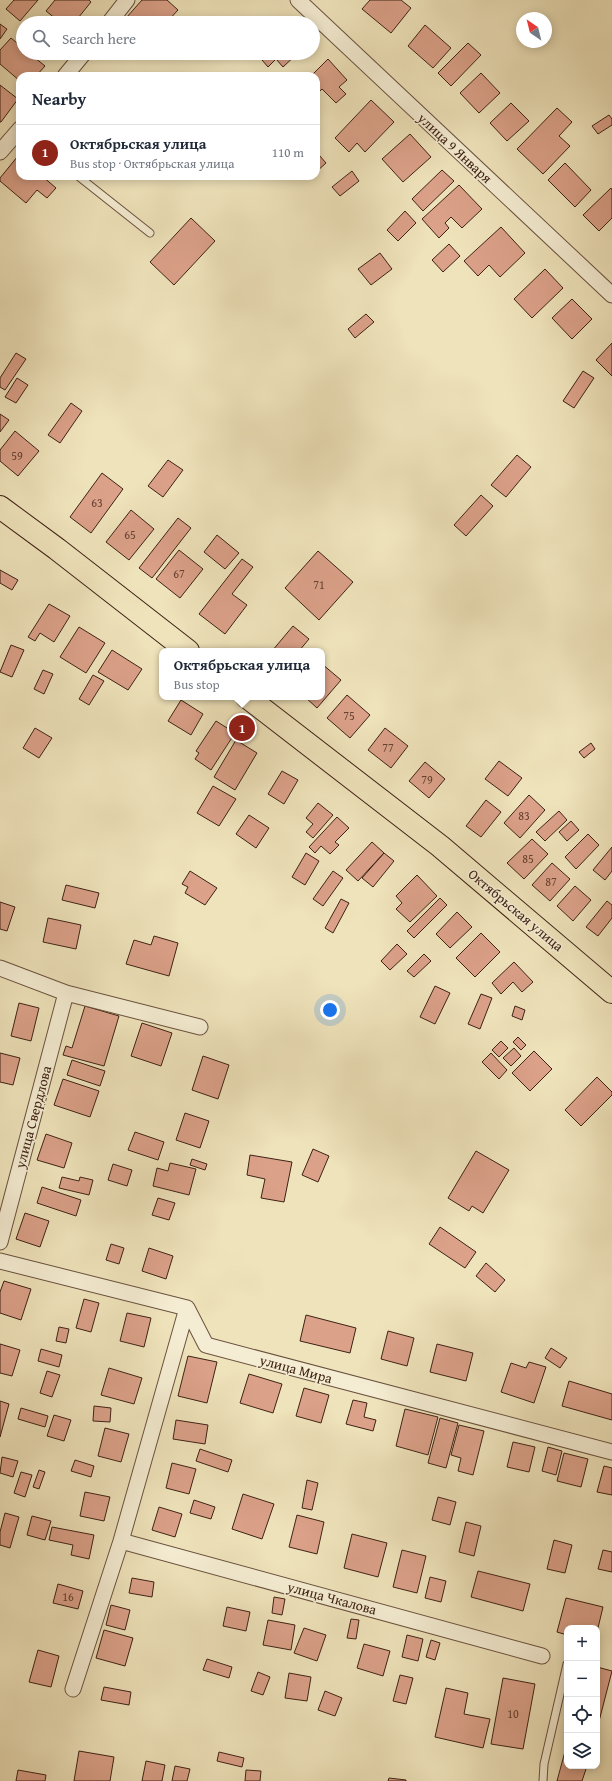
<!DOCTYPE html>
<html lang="en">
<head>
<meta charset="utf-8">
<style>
  body { margin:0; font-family:"Gentium Book Plus",serif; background:#f6f6f7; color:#1f2937 }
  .controls { position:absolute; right:12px; bottom:12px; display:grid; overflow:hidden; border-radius:8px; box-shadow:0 2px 10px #0003 }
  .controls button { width:36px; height:36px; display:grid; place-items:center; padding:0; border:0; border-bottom:1px solid #e0e1e3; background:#fff; color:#1f2937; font:20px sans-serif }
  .compass { position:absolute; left:516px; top:12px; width:36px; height:36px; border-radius:50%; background:#fff; box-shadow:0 2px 10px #0003; rotate:325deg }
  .you { position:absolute; left:330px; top:1010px; width:14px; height:14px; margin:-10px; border:3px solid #fff; border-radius:50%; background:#1a73e8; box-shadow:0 0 0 6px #1a73e833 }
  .badge { display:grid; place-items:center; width:26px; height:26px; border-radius:50%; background:#8f2418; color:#fff; font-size:13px; font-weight:700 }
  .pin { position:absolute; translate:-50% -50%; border:2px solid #fff; box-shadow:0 1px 4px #0006 }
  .popup { position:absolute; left:159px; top:648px; width:166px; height:52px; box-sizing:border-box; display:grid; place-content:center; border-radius:8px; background:#fff; filter:drop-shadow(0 1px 3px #0005); font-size:13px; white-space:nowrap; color:#747a83 }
  .popup b { font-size:15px; color:#1f2937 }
  .popup::after { content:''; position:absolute; left:50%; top:100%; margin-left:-8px; border:8px solid transparent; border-top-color:#fff }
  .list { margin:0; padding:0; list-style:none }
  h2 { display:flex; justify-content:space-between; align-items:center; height:52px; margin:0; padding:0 16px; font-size:17px }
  h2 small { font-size:13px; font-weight:400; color:#747a83 }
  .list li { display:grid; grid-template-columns:26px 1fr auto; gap:12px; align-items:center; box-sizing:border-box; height:56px; padding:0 16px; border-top:1px solid #e0e1e3 }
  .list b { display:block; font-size:15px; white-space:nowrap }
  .list p { margin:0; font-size:13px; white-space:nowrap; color:#747a83 }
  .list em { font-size:13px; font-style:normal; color:#747a83 }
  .icon { flex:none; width:22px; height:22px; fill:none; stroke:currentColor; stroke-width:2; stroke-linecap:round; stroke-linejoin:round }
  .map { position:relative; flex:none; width:612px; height:1781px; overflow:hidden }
  .search { position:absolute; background:#fff; box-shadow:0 2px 10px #0003; left:16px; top:16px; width:304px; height:44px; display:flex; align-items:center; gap:10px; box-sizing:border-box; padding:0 14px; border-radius:22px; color:#747a83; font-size:15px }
  .panel { position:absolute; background:#fff; box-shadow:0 2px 10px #0003; left:16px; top:72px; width:304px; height:108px; border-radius:12px }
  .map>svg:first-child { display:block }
  .building { fill:#dba189; stroke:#3e2214 }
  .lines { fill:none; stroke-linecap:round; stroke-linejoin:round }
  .lane-casing { stroke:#6a523e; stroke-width:9 }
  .street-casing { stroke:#6a523e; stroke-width:17 }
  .primary-casing { stroke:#3e2214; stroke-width:24 }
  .lane { stroke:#f5edd3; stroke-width:7 }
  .street { stroke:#f5edd3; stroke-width:15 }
  .primary { stroke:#efe3bb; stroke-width:22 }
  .labels { text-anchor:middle; stroke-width:3; stroke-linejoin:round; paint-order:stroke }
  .number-label { font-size:12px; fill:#654231 }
  .street-label { font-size:14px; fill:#3e2214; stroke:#f5edd3 }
</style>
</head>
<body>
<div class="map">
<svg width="612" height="1781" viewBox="0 0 612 1781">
  <rect width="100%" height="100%" fill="#efe3bb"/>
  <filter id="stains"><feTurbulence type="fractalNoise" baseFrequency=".005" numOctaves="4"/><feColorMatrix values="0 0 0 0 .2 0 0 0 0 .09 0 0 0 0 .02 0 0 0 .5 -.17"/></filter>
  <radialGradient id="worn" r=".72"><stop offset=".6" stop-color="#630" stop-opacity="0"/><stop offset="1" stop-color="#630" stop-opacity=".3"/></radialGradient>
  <path class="building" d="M14 0H38L20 21 6 9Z
    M55 0H89L91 2 74 23H61L46 11Z
    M142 0H167L178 10 166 23H132L126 18Z
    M370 0H401L411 8 391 33 362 9Z
    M0 24 7 29 0 39Z
    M425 25 451 48 433 68 408 46Z
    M11 38 23 48V53H29L45 66 36 76H20V81L0 64V50Z
    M468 43 481 55 451 86 438 73Z
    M256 53H298L283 67 276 59 268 67Z
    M328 59 347 80 339 87 346 94 336 103 322 89 316 95V76H311Z
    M481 73 500 93 479 113 460 93Z
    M0 85 18 99 1 122H0Z
    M371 100 394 122 365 152 357 143 349 152 335 138Z
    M511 103 529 121 507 141 490 123Z
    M557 108 572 122 559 136 570 146 543 174 517 149Z
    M609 115 612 119V125L598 134 592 126Z
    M410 134 431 157 403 182 382 159Z
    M319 155 326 163 316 172V158Z
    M18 156 20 158V176H42L56 188 47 198 37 190 26 203 0 181V178Z
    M565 163 591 190 575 207 548 180Z
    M442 170 454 181 423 211 412 199Z
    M352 171 359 181 340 196 332 187Z
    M459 185 482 209 462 228 451 217 445 223 449 228 439 238 422 219Z
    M611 188 612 190V218L599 231 583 215Z
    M405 211 416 223 398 241 387 230Z
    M191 218 215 241 174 285 150 262Z
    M501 227 525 253 500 277 489 265 478 276 464 261Z
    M449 244 460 256 443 272 432 260Z
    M380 253 392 269 371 285 358 269Z
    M545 269 563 288 532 318 514 299Z
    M572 299 592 319 572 339 552 318Z
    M366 314 374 322 355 338 348 329Z
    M612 343V376L596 360Z
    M16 353 26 359 5 390 0 387V378Z
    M583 371 594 378 574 408 563 401Z
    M17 378 28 385 16 403 5 397Z
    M71 403 82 411 60 443 48 435Z
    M0 414 9 420 0 432Z
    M15 431 39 451 18 476 0 461V450Z
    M517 455 531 467 506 497 491 485Z
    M168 460 183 470 163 497 148 486Z
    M102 473 123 489 91 533 70 517Z
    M481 495 493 506 466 536 454 525Z
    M131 510 154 529 129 560 106 542Z
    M178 518 191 528 152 578 139 568Z
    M217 535 239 553 225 569 204 552Z
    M179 550 203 569 180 598 156 579Z
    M318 551 353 582 319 620 285 588Z
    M242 559 253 567 232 594 247 605 225 634 199 614Z
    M0 570 18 580 12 590 0 583Z
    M49 604 70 616 54 642 40 633 35 641 28 637Z
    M293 626 309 639 299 651H272Z
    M79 627 105 643 86 673 60 657Z
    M11 645 24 650 12 677 0 672Z
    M112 650 142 669 128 690 98 672Z
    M322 664 341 680 317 708 305 697H322Z
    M43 670 53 674 44 694 34 689Z
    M93 675 104 681 89 705 79 699Z
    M347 695 370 715 350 738 327 718Z
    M181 700 203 714 191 735 168 721Z
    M216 721 235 733 211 770 195 759 199 753 196 751Z
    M35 728 52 738 39 758 23 748Z
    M385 728 408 746 391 768 368 750Z
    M236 740 257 753 235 790 214 777Z
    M591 743 595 749 584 758 579 752Z
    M499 761 522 778 508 796 485 779Z
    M425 762 445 779 429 798 409 781Z
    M282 771 298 780 284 804 268 794Z
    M213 786 236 799 219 826 197 813Z
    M529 795 545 810 520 838 504 823Z
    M486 800 501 812 481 837 466 826Z
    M318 803 333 815 313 838 306 832 313 824 306 818Z
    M559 811 567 820 545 841 536 832Z
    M249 815 269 828 256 848 236 834Z
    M337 817 349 828 335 842 339 845 330 854 321 846 315 853 309 847Z
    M571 821 579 830 567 841 559 832Z
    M588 834 599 845 576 869 565 857Z
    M532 839 548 854 524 879 507 863Z
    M372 842 384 853 358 881 346 870Z
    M612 847V871L605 880 593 870Z
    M306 853 319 861 305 885 292 877Z
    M384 853 394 861 373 887 362 878Z
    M552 863 570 879 550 901 532 885Z
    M190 871 217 888 205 905 185 893 188 887 182 884Z
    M333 871 343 878 323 906 313 899Z
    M417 875 437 896 410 922 396 909 402 903 396 896Z
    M66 885 99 893 95 908 62 900Z
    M575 886 591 900 573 921 557 906Z
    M440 898 447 905 414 938 407 931Z
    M341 899 349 903 333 933 325 928Z
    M607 901 612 905V918L598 936 586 927Z
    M0 902 15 907 7 931 0 929Z
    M457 912 472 927 450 948 436 934Z
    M48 918 81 925 76 949 43 942Z
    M481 933 500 952 475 977 456 958Z
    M154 936 178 943 169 976 126 964 134 940 151 945Z
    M397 944 407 954 390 970 381 961Z
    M424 954 431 961 414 977 407 971Z
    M514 962 533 982 522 992 513 982 501 994 492 983Z
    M435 986 450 993 435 1024 420 1017Z
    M481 994 492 998 480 1029 468 1024Z
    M19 1003 39 1008 31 1041 11 1036Z
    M85 1006 119 1016 104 1066 63 1055 66 1046 72 1048Z
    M515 1006 525 1010 522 1020 512 1016Z
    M142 1023 172 1033 161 1066 131 1056Z
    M518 1037 526 1045 521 1050 513 1042Z
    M501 1041 508 1048 499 1057 492 1050Z
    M514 1048 521 1056 511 1066 503 1058Z
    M534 1051 552 1069 530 1091 512 1073Z
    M0 1053 20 1058 13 1085 0 1082Z
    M491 1053 507 1070 499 1079 482 1062Z
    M203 1056 229 1065 218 1099 192 1090Z
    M72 1060 105 1071 100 1086 67 1075Z
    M597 1077 612 1092V1095L581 1126 565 1110Z
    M63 1079 99 1091 90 1117 54 1105Z
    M185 1113 209 1121 200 1148 176 1140Z
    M135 1132 164 1142 158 1160 128 1150Z
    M46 1134 72 1143 64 1168 37 1160Z
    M313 1149 329 1156 318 1182 302 1175Z
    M476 1151 509 1170 483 1213 472 1206 469 1211 448 1198Z
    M250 1155 292 1162 284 1202 261 1198 265 1179 247 1175Z
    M192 1159 207 1164 205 1170 190 1165Z
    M170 1163 196 1169 189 1195 153 1186 157 1168 168 1171Z
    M113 1164 132 1170 127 1186 108 1180Z
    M62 1177 79 1181 80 1177 93 1180 89 1195 59 1188Z
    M42 1187 81 1200 76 1216 37 1203Z
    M158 1198 175 1203 169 1220 152 1215Z
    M25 1213 49 1221 40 1247 16 1239Z
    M440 1227 476 1252 465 1268 429 1244Z
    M111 1244 124 1248 119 1264 106 1260Z
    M149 1248 173 1256 166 1279 142 1271Z
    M486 1263 505 1280 495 1292 476 1276Z
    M4 1281 31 1289 21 1320 0 1313V1292Z
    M84 1299 99 1303 91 1332 76 1328Z
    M127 1313 151 1318 144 1347 120 1341Z
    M306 1315 356 1328 350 1353 300 1341Z
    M59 1327 69 1329 66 1343 56 1341Z
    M388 1331 414 1338 407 1366 381 1359Z
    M0 1344 20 1350 12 1376 0 1373Z
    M437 1344 473 1353 466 1381 430 1372Z
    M551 1348 567 1358 560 1368 545 1358Z
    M41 1349 62 1355 59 1367 38 1361Z
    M188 1356 217 1362 207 1403 178 1396Z
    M529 1362 546 1367 534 1403 501 1392 511 1363 526 1368Z
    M109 1368 142 1378 134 1404 101 1395Z
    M47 1371 60 1375 52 1397 40 1393Z
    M249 1374 282 1384 273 1413 240 1403Z
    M569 1381 612 1394V1420L562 1406Z
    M304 1388 329 1395 321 1423 296 1416Z
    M353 1400 367 1403 364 1417 376 1420 373 1431 346 1424Z
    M0 1401 9 1404 0 1437Z
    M94 1406 111 1408 110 1422 93 1421Z
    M21 1408 48 1416 45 1427 18 1419Z
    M405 1409 438 1417 428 1455 396 1446Z
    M54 1415 71 1420 64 1441 47 1436Z
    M440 1418 458 1423 446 1468 428 1463Z
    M176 1420 208 1425 205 1444 173 1439Z
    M459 1425 484 1431 473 1475 458 1471 461 1458 451 1455Z
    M105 1428 129 1434 121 1462 98 1456Z
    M513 1442 535 1447 529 1472 507 1467Z
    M548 1447 562 1451 556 1475 542 1471Z
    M200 1449 232 1460 228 1472 196 1461Z
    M564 1453 588 1459 581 1487 557 1481Z
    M2 1457 18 1461 13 1477 0 1473Z
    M75 1460 94 1466 91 1477 71 1471Z
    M172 1463 196 1469 189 1494 166 1488Z
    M604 1466 612 1468V1495L597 1492Z
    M39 1470 45 1472 39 1489 33 1487Z
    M21 1472 32 1475 25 1497 14 1493Z
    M307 1480 318 1483 312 1510 302 1508Z
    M85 1492 110 1497 104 1521 80 1516Z
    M243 1494 274 1504 262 1539 232 1529Z
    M438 1497 456 1502 450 1525 432 1520Z
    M194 1500 215 1507 211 1519 190 1513Z
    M159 1507 182 1514 175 1537 152 1530Z
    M5 1513 19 1517 10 1548 0 1545V1532Z
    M297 1515 324 1522 317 1554 289 1547Z
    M32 1516 51 1521 45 1540 27 1535Z
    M466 1522 481 1526 474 1556 459 1552Z
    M52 1527 94 1535 89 1559 71 1555 73 1545 49 1540Z
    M352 1534 387 1543 378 1577 344 1568Z
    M554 1540 572 1545 565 1573 547 1569Z
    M402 1550 426 1556 417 1593 393 1587Z
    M603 1550 612 1552V1572L598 1569Z
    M478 1571 530 1584 523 1611 471 1597Z
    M430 1577 446 1581 441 1602 425 1598Z
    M132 1578 154 1582 152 1597 129 1593Z
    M58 1584 83 1591 78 1609 53 1603Z
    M274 1597 285 1599 282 1615 272 1613Z
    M566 1598 603 1607 597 1632V1628H567V1635L557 1632Z
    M111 1605 130 1610 125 1630 106 1625Z
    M227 1607 250 1612 246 1631 223 1626Z
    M351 1619 359 1620 356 1639 347 1638Z
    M268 1620 295 1625 291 1650 263 1645Z
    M304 1628 326 1635 317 1661 294 1653Z
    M104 1630 133 1638 125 1666 96 1658Z
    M407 1635 423 1639 418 1661 402 1657Z
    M431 1640 440 1643 435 1660 426 1657Z
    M364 1644 390 1651 383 1676 357 1668Z
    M38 1650 59 1656 51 1687 29 1682Z
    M207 1659 232 1667 229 1678 203 1670Z
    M597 1667 612 1671 597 1729Z
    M258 1672 270 1677 263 1695 251 1691Z
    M289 1673 311 1677 307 1701 285 1698Z
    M400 1675 413 1678 406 1704 393 1701Z
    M503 1678 535 1684 523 1749 491 1744Z
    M104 1687 131 1692 129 1705 101 1700Z
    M446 1688 468 1693 464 1714 490 1719 483 1748 435 1737Z
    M325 1691 342 1698 335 1716 318 1710Z
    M567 1744V1766H587L582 1781H557Z
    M79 1751 114 1757 110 1781H74Z
    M219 1752 244 1758 242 1767 217 1761Z
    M146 1761 165 1765 162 1781H142Z
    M175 1766 190 1769 187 1781H172Z
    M18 1770 46 1775 45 1781H16Z
    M246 1770 261 1771 260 1781H245Z
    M389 1778 406 1780V1781H388Z"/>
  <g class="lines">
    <defs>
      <path id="lane" d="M78 176 150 233
        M543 1781 544 1764 567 1664"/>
      <path id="street" d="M298 0 612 295
        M109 23 127 0
        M65 76 84 53
        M0 152 20 129
        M0 968 66 993 200 1027
        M0 1242 66 993
        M0 1261 187 1308 206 1345 612 1452
        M121 1541 542 1656
        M73 1689 121 1541 187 1308"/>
      <path id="primary" d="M0 507 57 549 188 651
        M247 697 440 846 612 992"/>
    </defs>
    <use href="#lane" class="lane-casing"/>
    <use href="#street" class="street-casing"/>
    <use href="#primary" class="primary-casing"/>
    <use href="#lane" class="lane"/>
    <use href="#street" class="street"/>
    <use href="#primary" class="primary"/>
  </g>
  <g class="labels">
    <g class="number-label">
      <text x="17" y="460">59</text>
      <text x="97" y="507">63</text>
      <text x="130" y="539">65</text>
      <text x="179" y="578">67</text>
      <text x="319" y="589">71</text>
      <text x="349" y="720">75</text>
      <text x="388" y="752">77</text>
      <text x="427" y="784">79</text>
      <text x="524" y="820">83</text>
      <text x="528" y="863">85</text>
      <text x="551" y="886">87</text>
      <text x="68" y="1601">16</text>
      <text x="513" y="1718">10</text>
    </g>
    <g class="street-label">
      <text transform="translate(455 148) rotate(43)" y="5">улица 9 Января</text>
      <text transform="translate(516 910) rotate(40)" y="5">Октябрьская улица</text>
      <text transform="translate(33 1117) rotate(-75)" y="5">улица Свердлова</text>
      <text transform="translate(296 1369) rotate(15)" y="5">улица Мира</text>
      <text transform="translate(332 1598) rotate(15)" y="5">улица Чкалова</text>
    </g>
  </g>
  <rect width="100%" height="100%" filter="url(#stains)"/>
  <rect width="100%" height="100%" fill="url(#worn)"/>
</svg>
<div class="controls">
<button>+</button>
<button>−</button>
<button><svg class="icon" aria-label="locate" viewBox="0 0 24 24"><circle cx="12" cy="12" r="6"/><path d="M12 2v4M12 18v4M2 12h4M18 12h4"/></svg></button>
<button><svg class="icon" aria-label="layers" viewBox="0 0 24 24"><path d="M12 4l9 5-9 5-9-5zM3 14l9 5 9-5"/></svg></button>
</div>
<svg class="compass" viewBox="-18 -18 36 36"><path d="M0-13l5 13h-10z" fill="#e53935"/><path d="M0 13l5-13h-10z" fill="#747a83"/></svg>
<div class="you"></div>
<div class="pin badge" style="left:242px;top:728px">1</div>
<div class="popup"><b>Октябрьская улица</b>Bus stop</div>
<div class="search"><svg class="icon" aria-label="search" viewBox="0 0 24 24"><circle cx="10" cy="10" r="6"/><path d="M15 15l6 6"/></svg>Search here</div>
<section class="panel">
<h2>Nearby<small></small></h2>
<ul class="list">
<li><span class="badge">1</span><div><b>Октябрьская улица</b><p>Bus stop · Октябрьская улица</p></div><em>110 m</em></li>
</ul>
</section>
</div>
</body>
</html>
